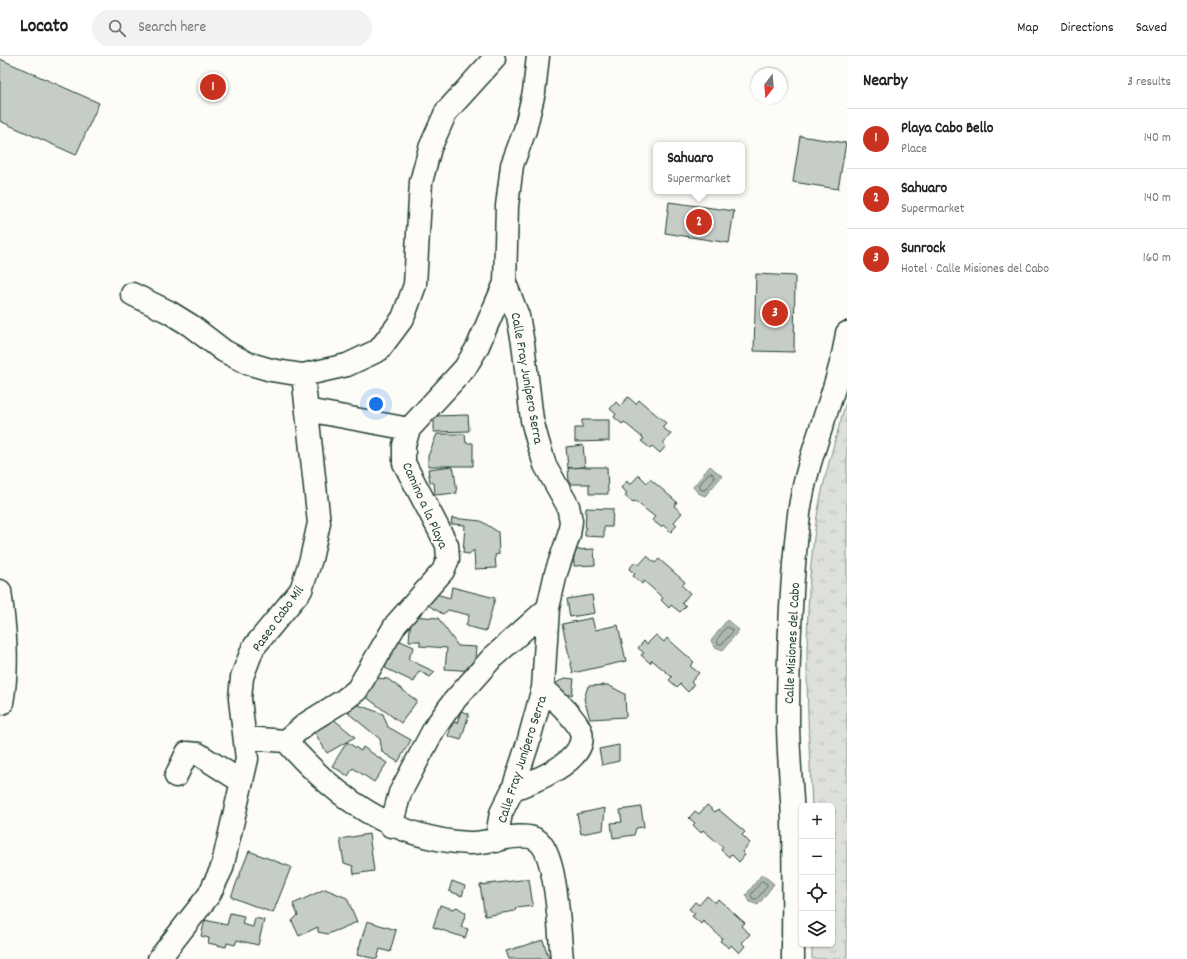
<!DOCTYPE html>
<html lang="en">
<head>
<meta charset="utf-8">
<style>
  body { margin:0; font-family:Dekko,sans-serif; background:#f2f2f2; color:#222 }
  .controls { position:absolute; right:12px; bottom:12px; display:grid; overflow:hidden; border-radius:6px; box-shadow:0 1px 3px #0004 }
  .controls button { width:36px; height:36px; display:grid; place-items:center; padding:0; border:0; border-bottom:1px solid #e0e0e0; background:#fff; color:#222; font:20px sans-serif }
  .compass { position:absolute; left:751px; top:12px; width:36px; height:36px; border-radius:50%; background:#fff; box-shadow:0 1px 3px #0004; rotate:196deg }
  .you { position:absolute; left:376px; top:348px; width:14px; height:14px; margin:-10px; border:3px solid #fff; border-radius:50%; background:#1a73e8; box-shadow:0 0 0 6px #1a73e833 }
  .badge { display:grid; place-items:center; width:26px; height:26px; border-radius:50%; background:#c8321e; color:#fff; font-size:13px; font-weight:700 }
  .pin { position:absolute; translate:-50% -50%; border:2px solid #fff; box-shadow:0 1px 4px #0006 }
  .popup { position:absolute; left:653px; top:86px; width:92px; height:52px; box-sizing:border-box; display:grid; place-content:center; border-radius:6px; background:#fff; filter:drop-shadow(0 1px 3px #0005); font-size:13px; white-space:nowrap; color:#767676 }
  .popup b { font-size:15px; color:#222 }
  .popup::after { content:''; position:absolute; left:50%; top:100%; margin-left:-8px; border:8px solid transparent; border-top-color:#fff }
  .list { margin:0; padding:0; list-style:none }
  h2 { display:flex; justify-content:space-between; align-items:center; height:52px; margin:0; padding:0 16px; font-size:17px }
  h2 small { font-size:13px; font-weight:400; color:#767676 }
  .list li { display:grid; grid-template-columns:26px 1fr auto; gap:12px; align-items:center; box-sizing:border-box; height:60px; padding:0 16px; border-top:1px solid #e0e0e0 }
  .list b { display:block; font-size:15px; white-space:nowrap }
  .list p { margin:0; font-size:13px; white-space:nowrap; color:#767676 }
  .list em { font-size:13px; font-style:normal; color:#767676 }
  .icon { flex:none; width:22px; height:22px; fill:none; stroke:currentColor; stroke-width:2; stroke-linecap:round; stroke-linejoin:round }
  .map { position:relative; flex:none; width:847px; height:903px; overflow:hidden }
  header { display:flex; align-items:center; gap:24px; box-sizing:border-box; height:56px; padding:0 20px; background:#fff; border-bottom:1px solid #e0e0e0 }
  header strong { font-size:19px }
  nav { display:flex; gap:22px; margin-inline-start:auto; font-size:14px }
  .search { width:280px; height:36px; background:#f2f2f2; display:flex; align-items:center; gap:10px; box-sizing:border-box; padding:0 14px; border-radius:22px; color:#767676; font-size:15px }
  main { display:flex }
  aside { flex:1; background:#fff }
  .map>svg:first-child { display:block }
  .grass { fill:url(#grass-tufts); stroke:#7e8e88 }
  .water { fill:#aeb8b1; stroke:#75877f }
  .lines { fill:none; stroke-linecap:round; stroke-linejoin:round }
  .shore { stroke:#586e66; stroke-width:1 }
  .building { fill:#c6cdc7; stroke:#1f3d34 }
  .minor-casing { stroke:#1f3d34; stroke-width:25 }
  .minor { stroke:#fdfcf7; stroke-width:22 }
  .labels { text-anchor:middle; stroke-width:4; stroke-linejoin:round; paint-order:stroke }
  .street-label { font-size:14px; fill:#1f3d34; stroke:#fdfcf7 }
</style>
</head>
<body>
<header>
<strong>Locato</strong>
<div class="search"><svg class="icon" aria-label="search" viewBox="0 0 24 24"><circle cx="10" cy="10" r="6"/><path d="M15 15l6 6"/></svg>Search here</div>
<nav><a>Map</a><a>Directions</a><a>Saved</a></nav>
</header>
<main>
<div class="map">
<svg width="847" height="903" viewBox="0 0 847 903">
  <defs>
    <pattern id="grass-tufts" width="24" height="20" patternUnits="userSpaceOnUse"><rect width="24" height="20" fill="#dde0db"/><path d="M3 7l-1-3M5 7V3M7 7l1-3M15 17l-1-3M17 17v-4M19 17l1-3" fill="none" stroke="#bdc1bd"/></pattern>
  </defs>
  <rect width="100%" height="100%" fill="#fdfcf7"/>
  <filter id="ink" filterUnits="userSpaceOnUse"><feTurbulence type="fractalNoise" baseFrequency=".025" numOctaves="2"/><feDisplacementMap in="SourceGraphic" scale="8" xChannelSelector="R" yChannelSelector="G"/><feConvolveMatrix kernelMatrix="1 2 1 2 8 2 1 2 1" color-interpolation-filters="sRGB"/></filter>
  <g filter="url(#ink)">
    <path class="grass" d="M847 342V903H812V888H832V750H812C807 653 802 556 817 460 824 420 836 381 847 342Z"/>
    <path class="water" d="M710 410 722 420 705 440 698 437 693 431Z
      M727 564 739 574 723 594 715 591 711 585Z
      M762 818 774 828 758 849 750 846 746 839Z"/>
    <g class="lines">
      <path class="shore" d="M709 417H712L715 422 705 434H701L699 430Z
        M727 571 732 573 733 575 722 588H718L717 584Z
        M762 825 767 828V830L757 843H753L751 839Z"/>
    </g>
    <path class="building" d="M0 3 99 47 76 99 0 65Z
      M800 80 846 87 838 133 793 126Z
      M669 146 734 155 729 187 665 177Z
      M756 218 795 220 794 296 754 295Z
      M628 341 636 348 639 344 666 367 662 371 671 378 663 387 666 390 660 397 652 390 650 392 641 385 644 383 624 366 622 368 614 361 616 358 610 353 616 346 620 350Z
      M468 359 469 375 434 376V360Z
      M582 364H609V385L575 386V372H582Z
      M437 378H465L466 387H473V410H428V400Z
      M583 389 585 411 568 412 566 391Z
      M452 410 454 414 457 437 435 439 434 427 430 426 428 413Z
      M585 411H607L608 438H589V428H569L568 412Z
      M639 419 647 427 650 423 677 446 674 450 682 457 674 466 677 469 671 476 663 469 661 471 652 464 655 461 635 445 633 447 625 440 627 437 621 432 627 425 630 429Z
      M586 452 613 453 612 471H604V481L585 480Z
      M452 462 481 465 498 476 499 498 495 499 496 512 475 513 474 494 469 498 463 497 465 469 451 468Z
      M594 493 595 509 574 510 573 494Z
      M647 500 655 507 659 503 685 526 682 530 690 537 682 547 686 550 680 556 671 549 669 552 661 544 663 542 644 525 642 528 633 520 635 518 629 513 635 506 639 509Z
      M452 531 495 542 486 575 466 570 469 559 448 554 443 558 426 548 429 536 450 542Z
      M592 539 595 557 570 561 567 543Z
      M411 560 438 562 458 590 476 591 474 615 445 613 447 592 420 590V585H409Z
      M592 562 595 574 618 569 626 605 573 617 562 568Z
      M656 579 664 586 667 582 694 606 690 610 699 617 691 626 694 629 688 636 680 628 677 631 669 624 672 621 652 604 650 607 641 599 644 597 638 592 644 585 647 588Z
      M398 584 414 591 408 603 435 616 430 621 419 615 414 626 385 612Z
      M375 622 388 623 417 645 401 667 362 638Z
      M565 622 574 623 572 639 554 637 551 630Z
      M608 629 625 638 626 661 590 663 584 643 588 630Z
      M356 648 383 658 388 671 411 684 398 706 382 696 380 683 348 657Z
      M461 655 469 658 461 684 448 680 453 666 457 667Z
      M332 662 355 681 327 697 312 672Z
      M347 686 361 695 363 691 387 707 374 726 353 712 348 720 332 710Z
      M619 689V705L602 709 599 693Z
      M707 749 715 756 718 753 745 776 742 779 750 787 742 796 745 799 739 806 731 798 729 801 721 794 723 791 703 774 701 777 693 769 695 767 689 762 695 755 699 758Z
      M641 751 644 771 636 772 634 779 613 782 611 767 622 766 620 754Z
      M605 752 603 774 581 778 577 758Z
      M369 778 374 815 354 818 353 810 344 807 340 783Z
      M249 795 291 811 273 857 231 841Z
      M529 823 533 850 516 852 515 855 485 860 480 829Z
      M452 825 465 830 462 840 449 835Z
      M325 833 347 842 357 866 328 878 318 876V871L299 880 292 865 298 859 293 848Z
      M707 840 715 847 718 843 745 867 741 870 750 878 742 887 745 890 739 897 731 889 729 892 720 885 722 882 703 865 701 868 692 860 695 858 689 853 695 846 699 849Z
      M440 849 453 853 457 851 466 857 461 871 468 873 465 882 433 871Z
      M230 857 244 860 242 868 253 871 255 862 264 864 258 889 237 884 235 889 227 887 226 891 208 887 209 882 201 880 205 864 227 869Z
      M367 865 396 874 390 896 380 893 377 903 357 899Z
      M543 884 549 903H509L506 895Z"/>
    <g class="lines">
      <defs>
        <path id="minor" d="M132 238 169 256 190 269 224 295 247 307 271 314 303 319 347 309 379 294 403 262 415 229 421 126 430 92 446 56 494 3
          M307 354 409 373
          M0 535C5 572 9 609 2 647
          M245 682 286 685C335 741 392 783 469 787 486 788 524 774 537 784 558 798 559 878 562 903
          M286 685 307 667 344 644 357 634 396 568 443 515 448 503 447 489 404 407V389L409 373 465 312 477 292 505 227 507 150 512 109 525 74 534 36 538 0
          M176 720 187 697 198 698 242 726
          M513 733C533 726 588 705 581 676 577 664 553 641 543 632
          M391 770 400 737 434 673 453 646 492 602 548 552
          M496 785 501 757 513 733 528 687 543 632 548 552 556 517 569 479 571 465 568 450 545 409 537 383 532 364 523 287 518 260 505 227
          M159 903 209 839 222 812 247 703 240 643 242 621 253 592 301 534 311 503 319 467 303 319
          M793 903C793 857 794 812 793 766 792 732 788 698 788 665 788 596 791 526 799 458 807 395 838 339 847 277"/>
      </defs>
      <use href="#minor" class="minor-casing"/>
      <use href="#minor" class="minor"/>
    </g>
  </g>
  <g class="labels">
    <g class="street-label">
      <text transform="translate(528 322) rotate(80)" y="5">Calle Fray Junípero Serra</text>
      <text transform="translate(426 449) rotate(66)" y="5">Camino a la Playa</text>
      <text transform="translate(277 562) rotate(-54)" y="5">Paseo Cabo Mil</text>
      <text transform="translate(791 587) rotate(-87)" y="5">Calle Misiones del Cabo</text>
      <text transform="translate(521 703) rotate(-72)" y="5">Calle Fray Junípero Serra</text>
    </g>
  </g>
</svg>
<div class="controls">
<button>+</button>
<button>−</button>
<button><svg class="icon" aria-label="locate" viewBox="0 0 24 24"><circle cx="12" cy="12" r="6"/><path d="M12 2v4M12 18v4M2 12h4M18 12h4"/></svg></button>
<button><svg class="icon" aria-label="layers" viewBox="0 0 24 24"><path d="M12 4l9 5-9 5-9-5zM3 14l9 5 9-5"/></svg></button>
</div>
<svg class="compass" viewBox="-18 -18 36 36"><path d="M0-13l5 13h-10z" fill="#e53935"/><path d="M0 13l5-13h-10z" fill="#767676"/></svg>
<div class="you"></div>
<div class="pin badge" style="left:213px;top:31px">1</div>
<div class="pin badge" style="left:699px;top:166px">2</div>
<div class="popup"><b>Sahuaro</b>Supermarket</div>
<div class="pin badge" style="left:775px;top:257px">3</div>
</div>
<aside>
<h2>Nearby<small>3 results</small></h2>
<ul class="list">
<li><span class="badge">1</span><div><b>Playa Cabo Bello</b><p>Place</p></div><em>140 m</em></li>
<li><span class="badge">2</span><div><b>Sahuaro</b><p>Supermarket</p></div><em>140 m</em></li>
<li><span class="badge">3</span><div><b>Sunrock</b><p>Hotel · Calle Misiones del Cabo</p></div><em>160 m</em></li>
</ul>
</aside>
</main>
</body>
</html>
